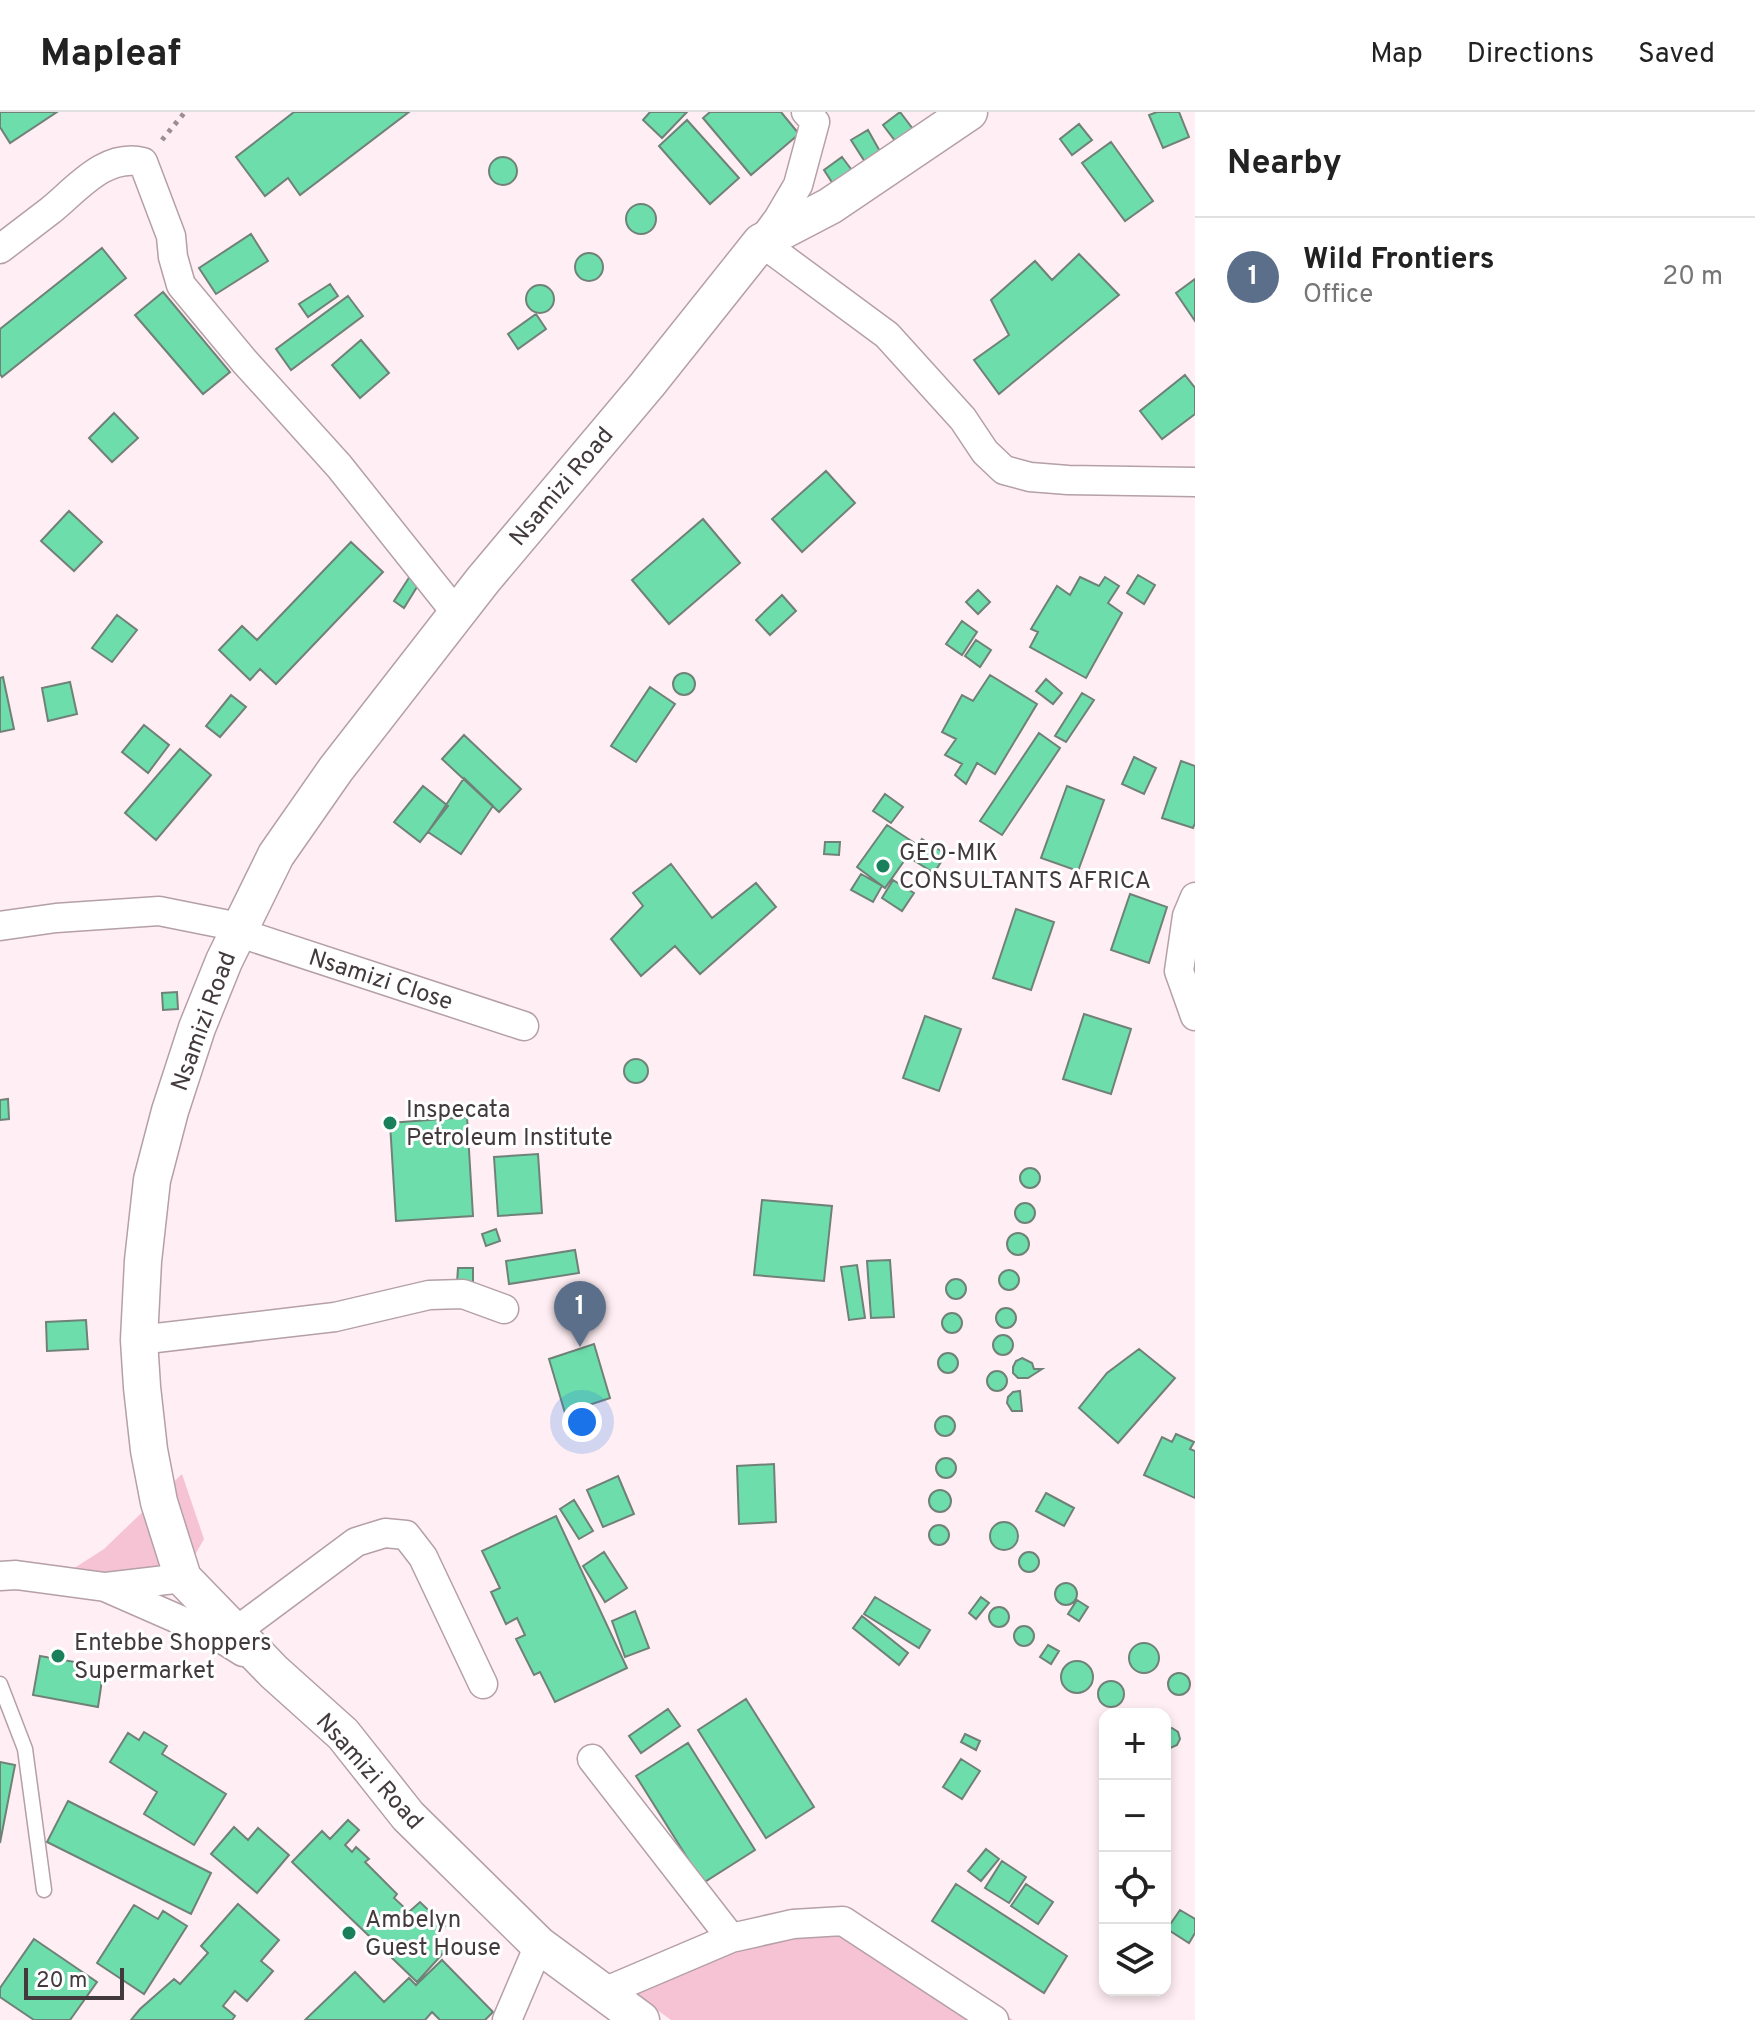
<!DOCTYPE html>
<html lang="en">
<head>
<meta charset="utf-8">
<style>
  body { margin:0; font-family:Overpass,sans-serif; background:#f6f6f6; color:#222 }
  .controls { position:absolute; right:24px; bottom:24px; display:grid; overflow:hidden; border-radius:16px; box-shadow:0 4px 12px #0003 }
  .controls button { width:72px; height:72px; display:grid; place-items:center; padding:0; border:0; border-bottom:2px solid #e0e0e0; background:#fff; color:#222; font:40px sans-serif }
  .scale { position:absolute; left:24px; bottom:20px; width:100px; box-sizing:border-box; padding-left:8px; border:4px solid #423a3c; border-top:0; font-size:22px; line-height:28px; white-space:nowrap; color:#423a3c; -webkit-text-stroke:6px #fff; paint-order:stroke }
  .you { position:absolute; left:582px; top:1310px; width:28px; height:28px; margin:-20px; border:6px solid #fff; border-radius:50%; background:#1a73e8; box-shadow:0 0 0 12px #1a73e833 }
  .badge { display:grid; place-items:center; width:52px; height:52px; border-radius:50%; background:#19805b; color:#fff; font-size:26px; font-weight:700 }
  .pin { position:absolute; translate:-50% -66px; filter:drop-shadow(0 2px 4px #0008) }
  .pin::after { content:''; position:absolute; top:42px; width:28px; height:24px; background:inherit; clip-path:polygon(0 0,100% 0,50% 100%) }
  .list { margin:0; padding:0; list-style:none }
  h2 { display:flex; justify-content:space-between; align-items:center; height:104px; margin:0; padding:0 32px; font-size:34px }
  h2 small { font-size:26px; font-weight:400; color:#767676 }
  .list li { display:grid; grid-template-columns:52px 1fr auto; gap:24px; align-items:center; box-sizing:border-box; height:120px; padding:0 32px; border-top:2px solid #e0e0e0 }
  .list b { display:block; font-size:30px; white-space:nowrap }
  .list p { margin:0; font-size:26px; white-space:nowrap; color:#767676 }
  .list em { font-size:26px; font-style:normal; color:#767676 }
  .icon { flex:none; width:44px; height:44px; fill:none; stroke:currentColor; stroke-width:2; stroke-linecap:round; stroke-linejoin:round }
  .map { position:relative; flex:none; width:1195px; height:1908px; overflow:hidden }
  header { display:flex; align-items:center; gap:48px; box-sizing:border-box; height:112px; padding:0 40px; background:#fff; border-bottom:2px solid #e0e0e0 }
  header strong { font-size:38px }
  nav { display:flex; gap:44px; margin-inline-start:auto; font-size:28px }
  main { display:flex }
  aside { flex:1; background:#fff }
  .map>svg:first-child { display:block }
  .green { fill:#f6c3d4 }
  .building { fill:#6dddac; stroke:#708178; stroke-width:2 }
  .lines { fill:none; stroke-linecap:round; stroke-linejoin:round }
  .service-casing { stroke:#b4a0a6; stroke-width:17 }
  .minor-casing { stroke:#b4a0a6; stroke-width:31 }
  .tertiary-casing { stroke:#b4a0a6; stroke-width:39 }
  .path { stroke:#9b8f92; stroke-width:5; stroke-dasharray:4 6; stroke-linecap:butt }
  .service { stroke:#fff; stroke-width:14 }
  .minor { stroke:#fff; stroke-width:28 }
  .tertiary { stroke:#fff; stroke-width:36 }
  .poi-dot { fill:#19805b; stroke:#fff; stroke-width:3 }
  .labels { text-anchor:middle; stroke-width:6; stroke-linejoin:round; paint-order:stroke }
  .street-label { font-size:24px; fill:#423a3c; stroke:#fff }
  .poi-label { font-size:24px; fill:#423a3c; stroke:#fff; text-anchor:start }
</style>
</head>
<body>
<header>
<strong>Mapleaf</strong>
<nav><a>Map</a><a>Directions</a><a>Saved</a></nav>
</header>
<main>
<div class="map">
<svg width="1195" height="1908" viewBox="0 0 1195 1908">
  <rect width="100%" height="100%" fill="#ffeef3"/>
  <path class="green" d="M182 1362 204 1427 191 1450 137 1470 65 1462 104 1437Z
    M829 1796 871 1811 1013 1908H671L634 1881 644 1862 787 1797Z"/>
  <path class="building" d="M0 0H57L10 31 0 15Z
    M294 0H409L300 83 288 66 265 84 236 45Z
    M650 0H687L662 26 643 8Z
    M710 0H781L799 22 751 63 703 6Z
    M900 0 916 21 899 34 883 13Z
    M1157 0H1179L1189 25 1163 36 1149 3Z
    M687 8 739 66 710 92 659 34Z
    M1079 12 1092 28 1072 43 1060 27Z
    M868 18 882 43 867 53 851 28Z
    M1111 30 1153 89 1125 109 1082 51Z
    M842 45 854 61 835 75 824 58Z
    M489 59a14 14 0 1 1 28 0a14 14 0 1 1-28 0Z
    M626 107a15 15 0 1 1 30 0a15 15 0 1 1-30 0Z
    M251 122 268 149 216 182 199 156Z
    M102 136 126 166 2 265 0 262V217Z
    M575 155a14 14 0 1 1 28 0a14 14 0 1 1-28 0Z
    M1079 142 1119 183 999 282 974 248 1009 223 991 188 1035 149 1052 168Z
    M1195 167V209L1176 181Z
    M330 172 338 184 308 205 299 192Z
    M526 187a14 14 0 1 1 28 0a14 14 0 1 1-28 0Z
    M163 180 230 260 203 282 135 203Z
    M348 184 363 204 291 258 276 237Z
    M536 202 546 217 518 237 508 222Z
    M361 228 389 261 360 286 332 253Z
    M1185 263 1195 276V302L1162 327 1140 299Z
    M114 301 138 326 112 350 89 326Z
    M826 359 855 391 802 440 772 407Z
    M69 399 102 430 74 459 41 429Z
    M703 407 740 451 669 512 632 468Z
    M351 430 383 460 276 572 260 557 250 568 219 538 242 514 257 528Z
    M1138 463 1155 473 1144 492 1127 481Z
    M410 464 420 470 404 496 394 489Z
    M1080 465 1099 474 1105 465 1119 474 1108 491 1122 501 1086 566 1030 535 1038 520 1031 517 1057 474 1070 483Z
    M978 478 990 490 978 502 966 490Z
    M782 483 796 499 770 523 756 508Z
    M117 503 137 518 112 550 92 536Z
    M962 509 977 520 962 543 946 532Z
    M976 528 991 538 980 555 965 544Z
    M673 572a11 11 0 1 1 22 0a11 11 0 1 1-22 0Z
    M990 563 1037 592 995 662 977 651 966 672 955 663 962 652 945 643 956 627 942 620 962 583 973 589Z
    M3 565 14 617 0 620V566Z
    M1046 567 1062 581 1053 592 1036 579Z
    M70 570 77 602 48 609 42 576Z
    M650 575 675 592 636 650 611 634Z
    M1082 581 1094 588 1066 630 1055 624Z
    M231 583 246 595 220 625 206 614Z
    M144 613 169 633 148 661 122 640Z
    M1039 621 1060 636 1002 723 980 709Z
    M464 623 521 677 499 700 442 647Z
    M180 637 211 663 156 728 125 701Z
    M1134 645 1156 656 1144 682 1122 672Z
    M1181 649 1195 654V711L1193 716 1162 706Z
    M464 666 493 694 461 742 428 720Z
    M423 674 448 694 420 730 394 710Z
    M1067 674 1104 688 1078 759 1041 746Z
    M885 682 903 695 891 711 873 699Z
    M887 713 916 732 885 776 857 755Z
    M922 727 946 742 934 761 910 746Z
    M825 730H840L839 743 824 742Z
    M671 752 712 806 756 771 776 795 700 862 675 834 641 864 611 827 643 794 633 781Z
    M861 762 882 774 873 790 851 778Z
    M893 768 914 781 902 799 882 786Z
    M1130 782 1167 795 1149 851 1111 838Z
    M1016 797 1054 810 1031 878 993 866Z
    M177 880 178 897 163 898 162 881Z
    M1084 902 1131 917 1111 982 1063 967Z
    M925 904 961 917 939 979 903 966Z
    M624 959a12 12 0 1 1 24 0a12 12 0 1 1-24 0Z
    M8 987 9 1007 0 1008V988Z
    M467 1005 473 1104 396 1109 390 1011Z
    M538 1042 542 1101 498 1104 494 1045Z
    M1020 1066a10 10 0 1 1 20 0a10 10 0 1 1-20 0Z
    M762 1088 832 1094 824 1169 754 1163Z
    M1015 1101a10 10 0 1 1 20 0a10 10 0 1 1-20 0Z
    M496 1117 500 1129 486 1134 482 1122Z
    M1007 1132a11 11 0 1 1 22 0a11 11 0 1 1-22 0Z
    M575 1138 579 1161 509 1172 506 1149Z
    M890 1148 894 1205 871 1206 867 1149Z
    M857 1153 865 1206 849 1208 841 1155Z
    M458 1156H473V1171H457Z
    M999 1168a10 10 0 1 1 20 0a10 10 0 1 1-20 0Z
    M946 1177a10 10 0 1 1 20 0a10 10 0 1 1-20 0Z
    M996 1206a10 10 0 1 1 20 0a10 10 0 1 1-20 0Z
    M942 1211a10 10 0 1 1 20 0a10 10 0 1 1-20 0Z
    M86 1208 88 1237 47 1239 46 1210Z
    M993 1233a10 10 0 1 1 20 0a10 10 0 1 1-20 0Z
    M594 1232 610 1286 565 1301 549 1247Z
    M1139 1237 1175 1266 1118 1331 1079 1296 1107 1261Z
    M938 1251a10 10 0 1 1 20 0a10 10 0 1 1-20 0Z
    M1022 1246 1032 1251 1034 1257H1042L1028 1266H1018L1013 1261V1255L1016 1249Z
    M987 1269a10 10 0 1 1 20 0a10 10 0 1 1-20 0Z
    M1020 1279 1022 1299H1012L1007 1291 1008 1285 1013 1280Z
    M935 1314a10 10 0 1 1 20 0a10 10 0 1 1-20 0Z
    M1176 1322 1194 1330 1190 1337 1195 1339V1386L1144 1363 1162 1325 1172 1330Z
    M936 1356a10 10 0 1 1 20 0a10 10 0 1 1-20 0Z
    M774 1352 776 1410 739 1412 737 1354Z
    M618 1364 634 1402 603 1415 587 1378Z
    M929 1389a11 11 0 1 1 22 0a11 11 0 1 1-22 0Z
    M1046 1381 1074 1396 1064 1414 1036 1399Z
    M574 1388 593 1419 579 1427 560 1397Z
    M556 1404 627 1556 555 1590 540 1560 534 1563 516 1527 525 1523 517 1506 506 1512 491 1480 500 1476 482 1439Z
    M990 1424a14 14 0 1 1 28 0a14 14 0 1 1-28 0Z
    M929 1423a10 10 0 1 1 20 0a10 10 0 1 1-20 0Z
    M1019 1450a10 10 0 1 1 20 0a10 10 0 1 1-20 0Z
    M604 1440 627 1476 605 1490 583 1454Z
    M1055 1482a11 11 0 1 1 22 0a11 11 0 1 1-22 0Z
    M875 1485 930 1518 919 1536 864 1502Z
    M981 1485 989 1491 976 1507 969 1501Z
    M1077 1488 1088 1495 1079 1509 1068 1502Z
    M989 1505a10 10 0 1 1 20 0a10 10 0 1 1-20 0Z
    M635 1499 649 1536 625 1545 612 1509Z
    M862 1504 908 1541 899 1553 853 1516Z
    M1014 1524a10 10 0 1 1 20 0a10 10 0 1 1-20 0Z
    M1129 1546a15 15 0 1 1 30 0a15 15 0 1 1-30 0Z
    M1048 1533 1059 1539 1051 1552 1040 1545Z
    M40 1544 104 1555 98 1595 33 1583Z
    M1061 1565a16 16 0 1 1 32 0a16 16 0 1 1-32 0Z
    M1168 1572a11 11 0 1 1 22 0a11 11 0 1 1-22 0Z
    M1098 1582a13 13 0 1 1 26 0a13 13 0 1 1-26 0Z
    M746 1587 814 1695 766 1726 698 1618Z
    M668 1597 680 1614 641 1641 629 1624Z
    M1172 1616 1178 1620 1180 1627 1177 1633 1168 1637 1165 1636V1617Z
    M144 1620 167 1634 162 1642 226 1682 194 1733 144 1702 157 1680 110 1650 128 1621 139 1628Z
    M965 1622 980 1629 976 1638 961 1630Z
    M688 1631 755 1738 703 1771 636 1664Z
    M961 1647 980 1659 962 1687 943 1675Z
    M0 1650 15 1653 0 1731Z
    M68 1689 211 1761 191 1802 47 1730Z
    M348 1708 359 1718 345 1733 352 1740 356 1735 369 1747 365 1750 397 1782 394 1786 409 1800 420 1790 445 1814 434 1826 446 1838 417 1870 292 1750 322 1719 330 1727Z
    M234 1715 248 1728 258 1716 289 1743 257 1781 211 1742Z
    M986 1737 999 1747 981 1769 968 1759Z
    M1002 1749 1026 1765 1009 1791 985 1776Z
    M956 1772 1067 1844 1044 1881 932 1809Z
    M1026 1772 1053 1790 1038 1812 1011 1794Z
    M238 1792 279 1828 261 1849 273 1859 247 1889 235 1879 223 1894 235 1904 232 1908H131L140 1897 174 1867 180 1872 208 1841 201 1834Z
    M134 1793 158 1807 163 1799 187 1814 144 1882 97 1851Z
    M1180 1798 1195 1807V1821L1189 1831 1167 1817Z
    M34 1827 97 1870 70 1908H34L0 1885V1876Z
    M442 1848 493 1900 485 1908H440L432 1900 425 1908H305L355 1860 384 1890 409 1866 416 1873Z"/>
  <g class="lines">
    <defs>
      <path id="service" d="M0 1572 25 1637 44 1778"/>
      <path id="minor" d="M806 0 815 10 798 73 778 107 761 130 887 223 963 307 985 340 1004 358 1030 365 1068 368 1195 370
        M0 137C17 124 34 111 51 98 77 77 105 41 143 50L171 124 173 145 181 173 245 250 339 354 457 502
        M1195 785 1187 804 1179 859 1195 904
        M0 814 56 806 159 799 224 812 237 820 524 914
        M139 1228 335 1205 429 1183 463 1182 504 1197
        M0 1464 16 1463 105 1475 219 1525 243 1540
        M106 1475 183 1466
        M235 1520 356 1430 385 1421 406 1423 423 1445 483 1572
        M592 1647 731 1826
        M604 1880 731 1826 793 1812 843 1809 994 1908
        M507 1908 539 1833"/>
      <path id="tertiary" d="M641 1908 539 1833 408 1704 343 1622 274 1560 183 1466 159 1390 149 1338 142 1275 139 1228 143 1149 152 1068 170 999 197 916 224 849 276 743 336 657 483 468 647 273 761 130 830 94 969 0"/>
    </defs>
    <use href="#service" class="service-casing"/>
    <use href="#minor" class="minor-casing"/>
    <use href="#tertiary" class="tertiary-casing"/>
    <path class="path" d="M162 28 185 0"/>
    <use href="#service" class="service"/>
    <use href="#minor" class="minor"/>
    <use href="#tertiary" class="tertiary"/>
  </g>
  <g class="poi-dot">
    <circle cx="883" cy="754" r="8"/>
    <circle cx="390" cy="1011" r="8"/>
    <circle cx="58" cy="1544" r="8"/>
    <circle cx="349" cy="1821" r="8"/>
  </g>
  <g class="labels">
    <g class="street-label">
      <text transform="translate(561 374) rotate(-50)" y="8">Nsamizi Road</text>
      <text transform="translate(381 867) rotate(18)" y="8">Nsamizi Close</text>
      <text transform="translate(203 909) rotate(-70)" y="8">Nsamizi Road</text>
      <text transform="translate(370 1659) rotate(48)" y="8">Nsamizi Road</text>
    </g>
    <g class="poi-label">
      <text x="899" y="748">GEO-MIK<tspan x="899" dy="28">CONSULTANTS AFRICA</tspan></text>
      <text x="406" y="1005">Inspecata<tspan x="406" dy="28">Petroleum Institute</tspan></text>
      <text x="74" y="1538">Entebbe Shoppers<tspan x="74" dy="28">Supermarket</tspan></text>
      <text x="365" y="1815">Ambelyn<tspan x="365" dy="28">Guest House</tspan></text>
    </g>
  </g>
</svg>
<div class="controls">
<button>+</button>
<button>−</button>
<button><svg class="icon" aria-label="locate" viewBox="0 0 24 24"><circle cx="12" cy="12" r="6"/><path d="M12 2v4M12 18v4M2 12h4M18 12h4"/></svg></button>
<button><svg class="icon" aria-label="layers" viewBox="0 0 24 24"><path d="M12 4l9 5-9 5-9-5zM3 14l9 5 9-5"/></svg></button>
</div>
<div class="scale">20 m</div>
<div class="you"></div>
<div class="pin badge" style="left:580px;top:1235px;background:#5c6f8a">1</div>
</div>
<aside>
<h2>Nearby<small></small></h2>
<ul class="list">
<li><span class="badge" style="background:#5c6f8a">1</span><div><b>Wild Frontiers</b><p>Office</p></div><em>20 m</em></li>
</ul>
</aside>
</main>
</body>
</html>
